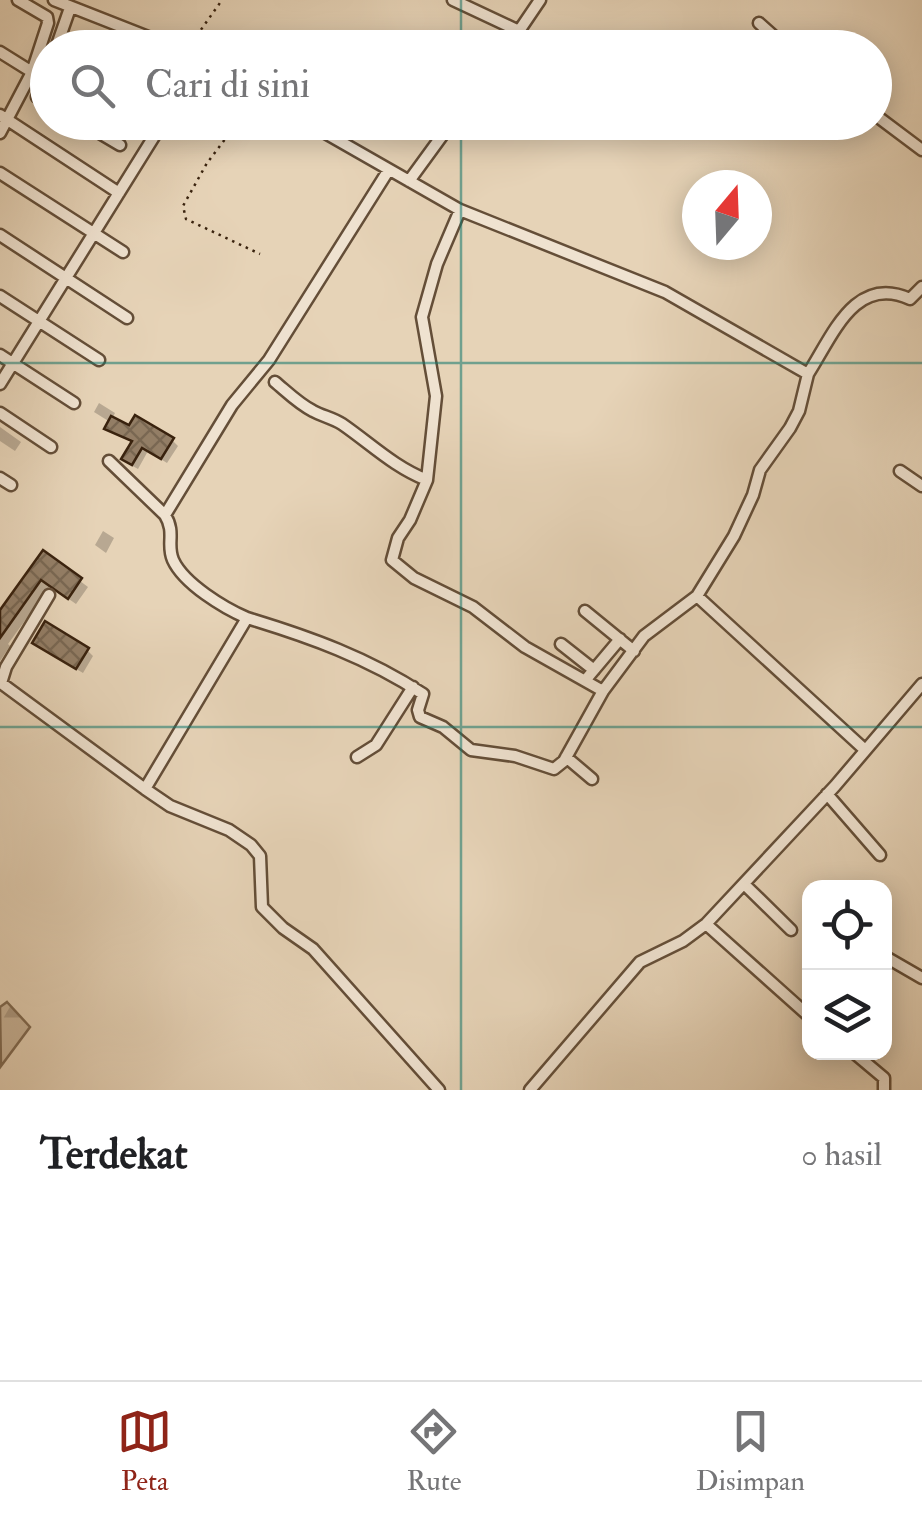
<!DOCTYPE html>
<html lang="id">
<head>
<meta charset="utf-8">
<style>
  body { margin:0; font-family:"IM FELL Double Pica",serif; background:#f2f2f2; color:#202124 }
  .controls { position:absolute; right:30px; bottom:30px; display:grid; overflow:hidden; border-radius:20px; box-shadow:0 5px 25px #0003 }
  .controls button { width:90px; height:90px; display:grid; place-items:center; padding:0; border:0; border-bottom:2px solid #e0e0e0; background:#fff; color:#202124; font:50px sans-serif }
  .compass { position:absolute; left:682px; top:170px; width:90px; height:90px; border-radius:50%; background:#fff; box-shadow:0 5px 25px #0003; rotate:19deg }
  .list { margin:0; padding:0; list-style:none }
  h2 { display:flex; justify-content:space-between; align-items:center; height:130px; margin:0; padding:0 40px; font-size:42px }
  h2 small { font-size:32px; font-weight:400; color:#757577 }
  .icon { flex:none; width:55px; height:55px; fill:none; stroke:currentColor; stroke-width:2; stroke-linecap:round; stroke-linejoin:round }
  .map { position:relative; flex:none; width:922px; height:1090px; overflow:hidden }
  .search { position:absolute; background:#fff; box-shadow:0 5px 25px #0003; left:30px; right:30px; top:30px; height:110px; display:flex; align-items:center; gap:25px; box-sizing:border-box; padding:0 35px; border-radius:55px; color:#757577; font-size:38px }
  .sheet { height:290px; background:#fff }
  nav { display:flex; justify-content:space-around; align-items:center; box-sizing:border-box; height:140px; border-top:2px solid #e0e0e0; background:#fff; font-size:28px; color:#757577 }
  nav a { display:grid; justify-items:center; gap:5px }
  nav .on { color:#8f2418 }
  .map>svg:first-child { display:block }
  .forest { fill:url(#forest-firs); stroke:#816c54; stroke-width:2.5 }
  .shadow { fill:#0003 }
  .building { fill:url(#building-cross-hatch); stroke:#39220e; stroke-width:2.5 }
  .lines { fill:none; stroke-linecap:round; stroke-linejoin:round }
  .street-casing { stroke:#644e38; stroke-width:15 }
  .path { stroke:#39220e; stroke-width:2.5; stroke-dasharray:2.5 5; stroke-linecap:butt }
  .street { stroke:#efe2d0; stroke-width:10 }
  .grid { fill:none; stroke:#0f766e; stroke-width:2.5; stroke-opacity:0.55 }
</style>
</head>
<body>
<div class="map">
<svg width="922" height="1090" viewBox="0 0 922 1090">
  <defs>
    <pattern id="forest-firs" width="22" height="20" patternUnits="userSpaceOnUse" patternTransform="scale(2.5)"><rect width="22" height="20" fill="#c9b59a"/><path d="M5 1l3.5 6h-7zM16 11l3.5 6h-7z" fill="#ad9b84"/></pattern>
    <pattern id="building-cross-hatch" width="8" height="8" patternUnits="userSpaceOnUse" patternTransform="scale(2.5)"><rect width="8" height="8" fill="#937e66"/><path d="M0 0l8 8M0 8l8-8" fill="none" stroke="#796752"/></pattern>
  </defs>
  <rect width="100%" height="100%" fill="#e6d3b7"/>
  <filter id="stains"><feTurbulence type="fractalNoise" baseFrequency=".002" numOctaves="4"/><feColorMatrix values="0 0 0 0 .2 0 0 0 0 .09 0 0 0 0 .02 0 0 0 .5 -.17"/></filter>
  <radialGradient id="worn" r=".72"><stop offset=".6" stop-color="#630" stop-opacity="0"/><stop offset="1" stop-color="#630" stop-opacity=".3"/></radialGradient>
  <path class="forest" d="M7 1002 30 1027 1 1066 0 1007Z"/>
  <path class="shadow" d="M99 403 115 413 112 419 130 429 172 440 178 446 167 463 148 451 138 469 129 464 124 459 133 443 107 428 110 422 94 412Z
    M0 427 21 442 15 451 0 441Z
    M103 531 114 538 106 553 95 545Z
    M44 554 88 587 76 604 50 586 8 644 10 646 0 661V615Z
    M41 648 87 650 93 656 83 673Z"/>
  <path class="building" d="M135 415 174 438 161 459 142 448 132 465 121 459 132 441 104 429 111 416 129 425Z
    M43 550 82 578 68 599 41 580 0 638V610Z
    M45 621 89 648 76 669 32 643Z"/>
  <g class="lines">
    <defs>
      <path id="street" d="M54 0 176 48
        M453 0 519 31 507 48
        M759 23 787 48
        M519 31 540 0
        M56 48 70 8
        M0 52 32 72
        M48 71 37 97 48 103
        M874 114 922 150
        M0 115 119 193
        M81 122 120 145
        M306 122 460 210 665 292 808 374C833 335 855 274 910 299L922 287
        M0 133 32 72 48 23 47 17 18 0
        M388 171 269 360 232 405 165 515C176 533 166 544 173 560 184 584 224 608 247 618L145 789 170 806 229 830 251 845 260 856 262 907 283 928 313 949 439 1090
        M0 173 123 252
        M409 181 452 122
        M460 210 437 264 422 317 436 396 427 480 410 520 398 538 392 560 414 578 473 607 525 647 603 691
        M0 235 127 318
        M0 296 99 360
        M0 355 74 403
        M275 382C287 392 299 404 313 411 322 416 333 418 342 424 371 444 394 467 427 480
        M0 384 163 122
        M0 413 51 447
        M109 461 165 515
        M900 471 922 486
        M0 478 11 485
        M49 595 6 667 1 683 145 789
        M697 596 864 749
        M585 611 634 651
        M247 618C310 637 368 658 423 694L418 710 420 717 443 727 471 750 515 756 554 769 564 761 603 691 644 636 697 596 734 536 753 495 760 470 790 428 799 411 808 374
        M561 644 594 670
        M588 677 620 639
        M357 757 376 745 413 687
        M566 757 592 779
        M827 794 880 855
        M744 884 791 930
        M706 924 810 1017
        M884 956 922 978
        M853 1052 884 1078V1090
        M530 1090 640 962 683 941 706 924 835 786 922 684"/>
    </defs>
    <use href="#street" class="street-casing"/>
    <path class="path" d="M188 48 222 0
      M238 122 207 163 183 206 186 219 260 254"/>
    <use href="#street" class="street"/>
  </g>
  <path class="grid" d="M461 0V48M461 122V1090M0 363H922M0 727H922"/>
  <rect width="100%" height="100%" filter="url(#stains)"/>
  <rect width="100%" height="100%" fill="url(#worn)"/>
</svg>
<div class="controls">
<button><svg class="icon" aria-label="locate" viewBox="0 0 24 24"><circle cx="12" cy="12" r="6"/><path d="M12 2v4M12 18v4M2 12h4M18 12h4"/></svg></button>
<button><svg class="icon" aria-label="layers" viewBox="0 0 24 24"><path d="M12 4l9 5-9 5-9-5zM3 14l9 5 9-5"/></svg></button>
</div>
<svg class="compass" viewBox="-18 -18 36 36"><path d="M0-13l5 13h-10z" fill="#e53935"/><path d="M0 13l5-13h-10z" fill="#757577"/></svg>
<div class="search"><svg class="icon" aria-label="search" viewBox="0 0 24 24"><circle cx="10" cy="10" r="6"/><path d="M15 15l6 6"/></svg>Cari di sini</div>
</div>
<section class="sheet">
<h2>Terdekat<small>0 hasil</small></h2>
<ul class="list">
</ul>
</section>
<nav>
<a class="on"><svg class="icon" aria-label="map" viewBox="0 0 24 24"><path d="M3 6l6-2 6 2 6-2v14l-6 2-6-2-6 2zM9 4v14M15 6v14"/></svg>Peta</a>
<a><svg class="icon" aria-label="directions" viewBox="0 0 24 24"><path d="M12 3l9 9-9 9-9-9zM9 14v-3h6M13 9l2 2-2 2"/></svg>Rute</a>
<a><svg class="icon" aria-label="saved" viewBox="0 0 24 24"><path d="M7 4h10v16l-5-4-5 4z"/></svg>Disimpan</a>
</nav>
</body>
</html>
